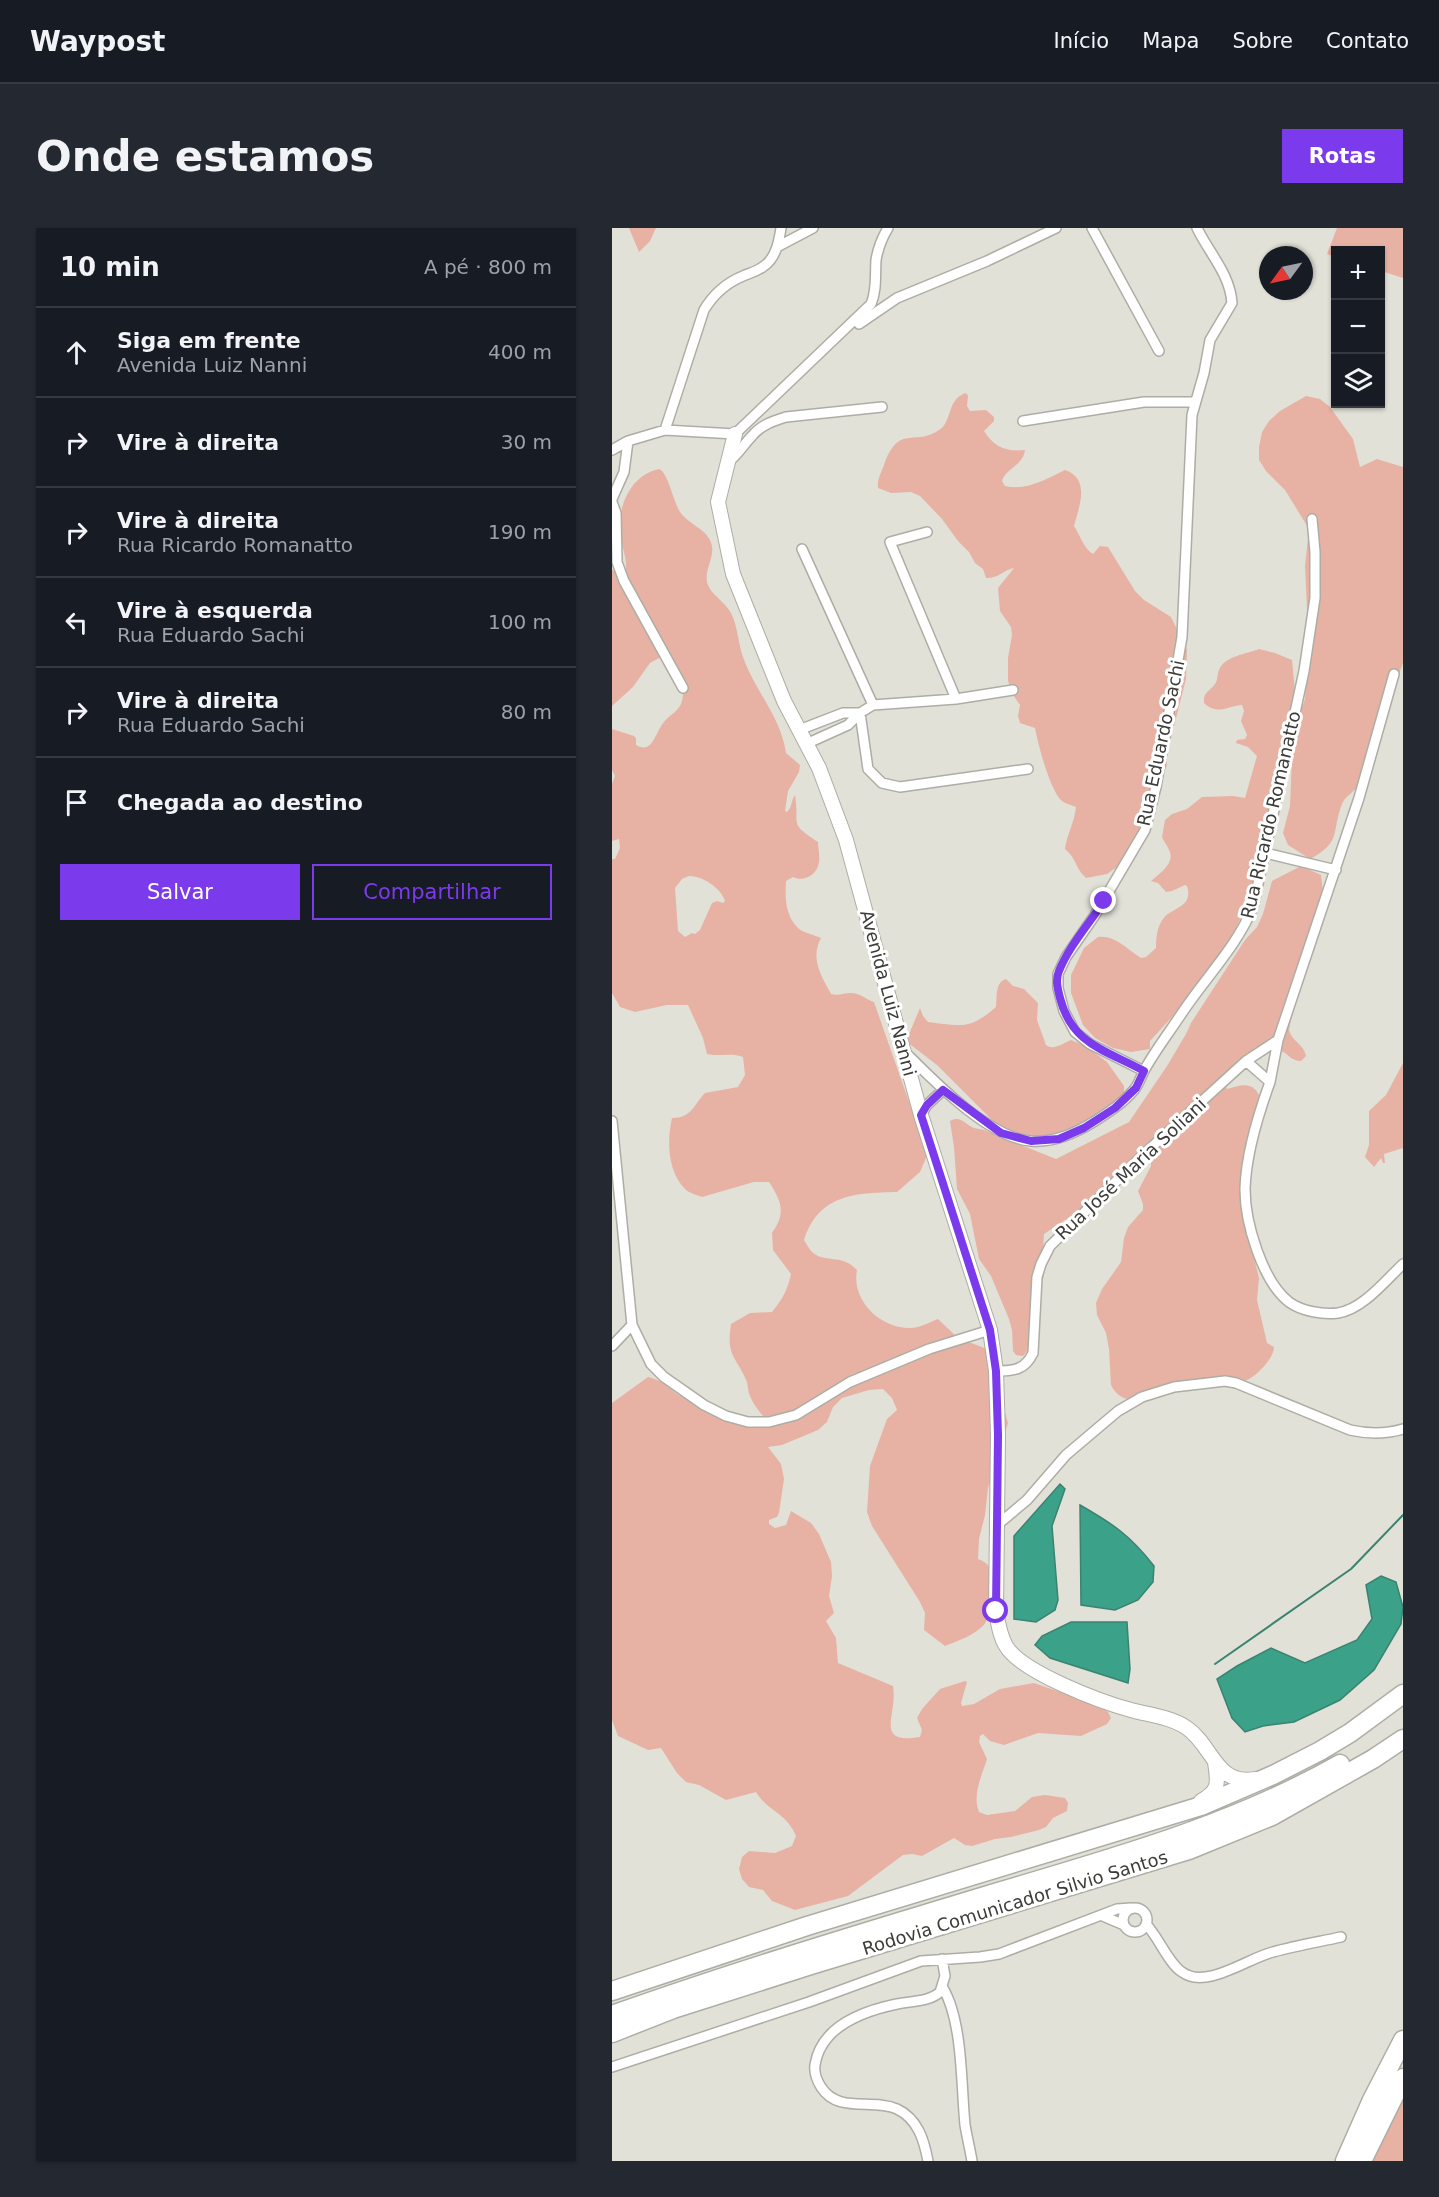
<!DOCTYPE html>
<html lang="pt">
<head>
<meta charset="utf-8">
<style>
  body { margin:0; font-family:"DejaVu Sans",sans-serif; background:#242831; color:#f1f3f6 }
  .controls { position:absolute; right:18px; top:18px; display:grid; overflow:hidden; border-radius:0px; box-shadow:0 2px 4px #0004 }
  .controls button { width:54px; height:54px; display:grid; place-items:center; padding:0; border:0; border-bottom:2px solid #363941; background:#171b24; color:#f1f3f6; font:30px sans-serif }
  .compass { position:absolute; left:647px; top:18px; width:54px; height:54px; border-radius:50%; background:#171b24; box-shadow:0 2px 4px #0004; rotate:237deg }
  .stop { position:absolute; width:18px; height:18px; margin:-14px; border:4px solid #7c3aed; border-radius:50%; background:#fff }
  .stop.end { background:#7c3aed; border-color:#fff; box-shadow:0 2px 6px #0008 }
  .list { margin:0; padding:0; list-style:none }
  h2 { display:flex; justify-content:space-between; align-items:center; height:78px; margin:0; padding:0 24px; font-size:26px }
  h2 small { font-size:20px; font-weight:400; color:#9ea1a6 }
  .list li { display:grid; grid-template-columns:39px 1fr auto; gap:18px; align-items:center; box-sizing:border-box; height:90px; padding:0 24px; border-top:2px solid #363941 }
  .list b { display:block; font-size:22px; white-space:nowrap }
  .list p { margin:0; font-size:20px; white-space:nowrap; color:#9ea1a6 }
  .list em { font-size:20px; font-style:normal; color:#9ea1a6 }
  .actions { display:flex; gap:12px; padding:18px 24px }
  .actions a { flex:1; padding:14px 0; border:2px solid #7c3aed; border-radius:0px; text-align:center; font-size:21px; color:#7c3aed }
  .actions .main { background:#7c3aed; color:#fff }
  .icon { flex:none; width:33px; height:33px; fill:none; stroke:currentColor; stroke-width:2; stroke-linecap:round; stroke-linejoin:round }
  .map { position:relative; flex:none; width:791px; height:1933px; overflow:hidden; border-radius:0px }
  header { display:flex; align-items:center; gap:36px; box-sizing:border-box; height:84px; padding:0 30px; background:#171b24; border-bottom:2px solid #363941 }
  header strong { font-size:28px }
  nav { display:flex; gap:33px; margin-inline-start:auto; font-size:21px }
  .intro { display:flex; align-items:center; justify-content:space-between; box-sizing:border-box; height:144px; padding:0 36px }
  h1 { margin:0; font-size:42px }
  .button { padding:15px 27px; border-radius:0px; background:#7c3aed; color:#fff; font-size:21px; font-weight:700 }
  main { display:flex; gap:36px; padding:0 36px }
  aside { flex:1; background:#171b24; border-radius:0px; box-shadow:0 2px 4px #0004 }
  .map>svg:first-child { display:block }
  .green { fill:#e7b2a4; fill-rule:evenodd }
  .water { fill:#3ba189; stroke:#3b8371; stroke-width:1.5 }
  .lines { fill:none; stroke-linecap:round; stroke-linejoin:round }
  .stream { stroke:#3b8371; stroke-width:2 }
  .street-casing { stroke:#aeada5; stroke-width:12 }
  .secondary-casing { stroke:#aeada5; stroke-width:16 }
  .highway-casing { stroke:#aeada5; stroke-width:21 }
  .street { stroke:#fff; stroke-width:9 }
  .secondary { stroke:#fff; stroke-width:14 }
  .highway { stroke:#fff; stroke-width:18 }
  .route { stroke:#7c3aed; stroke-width:8 }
  .labels { text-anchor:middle; stroke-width:6; stroke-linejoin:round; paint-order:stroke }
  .street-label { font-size:18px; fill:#3c3c38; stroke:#fff }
</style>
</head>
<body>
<header>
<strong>Waypost</strong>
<nav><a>Início</a><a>Mapa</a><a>Sobre</a><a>Contato</a></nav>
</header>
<div class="intro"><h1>Onde estamos</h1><a class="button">Rotas</a></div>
<main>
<aside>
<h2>10 min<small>A pé · 800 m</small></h2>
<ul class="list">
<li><svg class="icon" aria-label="ahead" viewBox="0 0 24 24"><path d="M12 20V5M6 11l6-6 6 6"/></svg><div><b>Siga em frente</b><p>Avenida Luiz Nanni</p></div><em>400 m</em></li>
<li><svg class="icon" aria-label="right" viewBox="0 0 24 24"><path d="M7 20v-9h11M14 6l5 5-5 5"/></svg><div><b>Vire à direita</b></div><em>30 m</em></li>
<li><svg class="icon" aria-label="right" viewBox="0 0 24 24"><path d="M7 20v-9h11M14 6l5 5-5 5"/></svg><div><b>Vire à direita</b><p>Rua Ricardo Romanatto</p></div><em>190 m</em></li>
<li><svg class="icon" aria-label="left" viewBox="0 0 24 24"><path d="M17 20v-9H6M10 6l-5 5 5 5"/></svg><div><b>Vire à esquerda</b><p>Rua Eduardo Sachi</p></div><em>100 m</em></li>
<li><svg class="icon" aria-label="right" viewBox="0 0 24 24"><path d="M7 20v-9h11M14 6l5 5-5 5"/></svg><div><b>Vire à direita</b><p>Rua Eduardo Sachi</p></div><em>80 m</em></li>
<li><svg class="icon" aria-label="arrive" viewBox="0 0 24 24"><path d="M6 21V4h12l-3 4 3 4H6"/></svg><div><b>Chegada ao destino</b></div></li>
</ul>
<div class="actions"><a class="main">Salvar</a><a>Compartilhar</a></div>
</aside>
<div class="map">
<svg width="791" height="1933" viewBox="0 0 791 1933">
  <rect width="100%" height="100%" fill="#e1e1d8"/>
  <path class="green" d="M17 0H44L38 13 27 24Z
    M725 0H791V50L769 43 768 22H724L723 29 715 26Z
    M353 165 356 167 355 178 358 183 374 182 382 189V193L372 203C382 219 394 224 413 222 411 238 394 240 390 253L393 258C414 263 435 251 453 242 479 251 467 279 462 298 468 307 472 321 481 326L488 318 496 319 523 363 532 372 559 389 575 422 574 451 554 530 555 537 519 629 495 646 474 650C463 640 465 631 453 621 455 606 462 596 464 579 460 577 454 576 450 573 438 563 426 516 423 500L408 495 406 488 408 477 401 467 396 453V430L400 407 399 399 388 383 386 360 402 340C392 342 385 351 374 350L371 341 363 335 357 324 346 313 330 291 308 268 299 264 279 265 266 260C265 252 269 245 272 237 287 195 302 219 327 202 341 193 334 173 353 165Z
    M694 168 708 171 718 179 741 211 748 239 765 231 791 239V435L748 555C743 564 733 568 730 576 719 605 730 614 698 631L676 617 671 605 678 578 681 505 693 471 696 402 693 338 697 301 673 262 654 243 647 232V219L650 204 657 193 668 183Z
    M47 241C56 244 61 273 68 284 75 295 92 300 98 312 106 328 90 342 96 357 99 366 113 374 119 385 126 399 126 415 131 429 143 463 169 489 174 525L188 537 187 544 176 563 173 583 175 584C180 580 179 572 183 567 188 599 176 594 206 614 206 620 208 628 207 634 205 648 191 654 181 649L174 653C173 670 173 687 186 700 191 705 203 707 209 710 198 731 209 747 219 766 227 768 232 765 239 765 248 765 255 772 262 774L302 888 320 916 308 944 285 964C243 965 207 966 192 1012 194 1015 197 1021 200 1024 214 1036 229 1025 245 1042 239 1073 269 1101 299 1100 307 1100 318 1094 326 1091L346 1110 375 1121 396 1195 376 1260 373 1287 367 1311 366 1331C371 1333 375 1335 377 1339 383 1351 380 1390 371 1398 360 1408 346 1413 333 1418L312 1402 313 1385 308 1374 260 1298 255 1284 258 1238 275 1191 285 1182 280 1170 271 1161 257 1162 230 1170 221 1179 215 1194 206 1202 170 1217 156 1219 169 1236 172 1251 167 1285 165 1289 157 1292V1296L163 1300 174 1297 179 1283 199 1295 207 1306 219 1334 220 1348 217 1368 222 1385 214 1393 224 1410 226 1435 281 1458C286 1487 261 1517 308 1509L310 1502 305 1490 310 1481 328 1461 353 1453 355 1454 349 1475 350 1478 362 1476 388 1461 422 1455 480 1475 496 1484 499 1490 495 1496 469 1508 426 1505 392 1517 378 1513 371 1506 368 1508 367 1514 375 1531C370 1547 360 1567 367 1584L375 1587 403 1583 420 1569 433 1567 453 1570 456 1575 455 1583 441 1590 434 1599 427 1602 399 1609 383 1611 360 1618 353 1617 342 1610 310 1628 300 1626 291 1627 236 1668 183 1682 160 1673 151 1662 137 1659 130 1651 127 1641 130 1629 137 1623 163 1625 180 1618 184 1608C174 1584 156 1584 144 1564L114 1572 87 1557 74 1554 65 1545 49 1520 36 1522 6 1508 0 1492V1175L36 1149C53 1153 57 1162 72 1170 98 1184 129 1189 157 1195 150 1187 142 1178 138 1168 136 1164 136 1159 135 1154 124 1127 114 1130 119 1096L138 1085 160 1084C170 1072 176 1061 179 1046L161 1022 160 1005C174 985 170 974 157 954H142L90 969C85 967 77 965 73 961 55 943 55 912 60 890 80 890 82 876 93 865L126 859 133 847 131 829C120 824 107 829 95 826L91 810 76 777H55L23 784 8 779 0 765V631H3L8 620 7 611 0 613V556L3 548 0 542V501L22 508 24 510V517C41 527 43 504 52 494 58 486 67 484 70 473 74 460 63 445 58 433L49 429 38 435 21 459 0 478V342L10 344 14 341C15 329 9 317 8 304 6 277 19 247 47 241ZM77 648C91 648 109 660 113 673L111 675 105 673 100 675 88 702 83 706 80 705 73 709 66 703 63 660 70 651Z
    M647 421 663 425 680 432 683 464 671 511 642 665 607 732 581 766 538 813V821L519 824 501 820 483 810 471 797 459 765V747L472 720 486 709C504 707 514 721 529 730L534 729 544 720C544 710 545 699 551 691 559 679 582 680 575 658L573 657 560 663 554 664 546 655 539 653C547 646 564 635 557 622 555 617 552 614 550 609L553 592 560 586 575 581 590 569 621 568 633 570 645 528 636 519 624 515 625 512 633 511 635 507 629 493 632 483 630 477C615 478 606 488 592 475 591 464 597 464 603 456 606 452 605 447 607 442 612 428 635 426 647 421Z
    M689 638 709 647 711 664 689 741 677 802C680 814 692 816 694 828L689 833C679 833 677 826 669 823 653 817 623 848 614 859L615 861C628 857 640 853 647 867L634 929 635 1001 647 1050 645 1072 655 1115 662 1119C662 1130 646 1146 637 1151 625 1158 605 1149 592 1151 566 1153 542 1172 516 1171 509 1170 502 1164 499 1157L497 1121 494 1105 485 1087 484 1075 490 1061 509 1034 512 1010 516 999 531 982V976L526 963 539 938V928L534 929 479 975 432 1006 430 1036 432 1048 424 1072 419 1118 411 1128 404 1127 401 1123 400 1102 397 1091 379 1048 367 1031 358 986 345 961 342 919 338 893C349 887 352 896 362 900 365 901 369 901 372 902L444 931 517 894 555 838 574 806 579 795 633 712 645 699 651 686 660 653Z
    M394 751 401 758 412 761 426 775 425 792 434 817C442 823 451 815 459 812L474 818 495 834 512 858V865L506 873 486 891 441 911 410 909 385 897 325 837 295 814V811L308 780 311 788 316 794C349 798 358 802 384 779 385 769 383 754 394 751Z
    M791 835V920L772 926 773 935H771L769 930 762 939 753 929 757 917V883L774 867Z
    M791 1869V1933H759Z"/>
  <path class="water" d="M448 1256 453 1261 440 1298 446 1372 443 1382 424 1394 402 1391V1308Z
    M468 1277C501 1296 518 1307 542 1338L541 1354 526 1372 503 1382 469 1377Z
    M769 1348 784 1354 791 1379 789 1396 762 1442 728 1472 682 1494 651 1498 633 1504 620 1490 605 1451 625 1438 659 1420 693 1435 745 1412 760 1391 754 1357Z
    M459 1394H515L518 1441 516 1455 438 1430 423 1417 430 1408Z"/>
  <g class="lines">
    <path class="stream" d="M603 1436 739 1341 791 1287"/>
    <defs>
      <path id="street" d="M480 0 547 123
        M165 19 201 0
        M247 96 285 70 375 33 444 0
        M411 193 532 174H583
        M53 202 92 82C101 67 114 55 131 48 138 45 146 43 152 38 164 30 167 13 169 0
        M0 222 16 213 53 202 123 206 259 76C265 62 263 47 264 32 266 20 270 10 276 0
        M116 234C126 227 131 217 140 208 149 197 161 193 174 189L270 179
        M0 271 12 244 16 213
        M0 274 4 285 5 334 12 353 71 460
        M315 304 278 314 344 471
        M190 321 261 477
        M248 485 256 541 270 555 288 559 416 541
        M187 502 231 485H248
        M194 516 236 497 248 485 261 477 344 471 401 462
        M653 625 724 642
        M294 825C323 854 377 910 419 913 442 915 464 905 483 893 497 884 511 875 522 862 527 856 529 848 533 841 543 823 556 806 568 788 592 751 624 720 641 679L692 443 703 370V324L700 291
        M634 833 658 854C646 887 634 925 633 961 633 994 650 1053 677 1074 689 1083 711 1087 726 1085 751 1081 773 1053 791 1036
        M532 843 478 816 463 804 452 783 446 760V746L454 729 483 687 533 602 544 559 570 409 580 187 592 145 598 112 620 75C618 46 597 25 585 0
        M658 854 666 812
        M309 887 315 877 331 862
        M0 893 20 1097 39 1136 52 1149 92 1177 114 1188 136 1194H157L184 1187 238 1154 317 1121 378 1102
        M0 1118 20 1097
        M384 1143C402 1143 413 1142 421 1125L425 1049 429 1036 438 1018 533 925 634 833 666 812 747 570 782 446
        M384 1298 415 1272 454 1227 506 1183 530 1169 562 1159 613 1153 624 1155 738 1202C756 1206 774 1206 791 1201
        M511 1692a12 12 0 1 1 24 0a12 12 0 1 1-24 0Z
        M491 1688 512 1697
        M534 1696C547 1710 557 1736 570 1744 594 1762 636 1730 661 1724 683 1718 706 1714 729 1709
        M331 1760C351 1794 349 1857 353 1897 355 1909 358 1921 360 1933
        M0 1839 197 1774 309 1733 368 1729 387 1726 505 1681 519 1680
        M316 1933C312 1912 306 1891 285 1881 260 1870 226 1886 209 1859 205 1853 202 1844 203 1837 209 1798 251 1783 285 1776 299 1773 317 1774 328 1764L333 1748 330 1731"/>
      <path id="secondary" d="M123 206 106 274 121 346 172 473 207 540 234 612 309 887 378 1102 384 1143 386 1207 384 1383C386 1395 388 1408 394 1418 409 1444 489 1474 519 1482 537 1487 559 1489 575 1500 601 1518 604 1558 643 1551
        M589 1573C608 1562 606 1555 603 1534"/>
      <path id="highway" d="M0 1763 195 1698 589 1578 661 1547 708 1523 738 1505 791 1466
        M0 1787C124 1743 250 1705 376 1667 497 1631 619 1598 728 1536
        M0 1805 61 1781 199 1737 577 1622 660 1588 761 1531 791 1511
        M733 1933 760 1872 791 1812
        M750 1933 791 1850"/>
    </defs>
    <use href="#street" class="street-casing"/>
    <use href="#secondary" class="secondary-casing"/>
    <use href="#highway" class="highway-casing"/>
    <use href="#street" class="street"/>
    <use href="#secondary" class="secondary"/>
    <use href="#highway" class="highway"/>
  </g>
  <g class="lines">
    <path class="route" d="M384 1383 386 1207 384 1143 378 1102 309 887 315 877 331 862 389 905 419 913 447 911 472 900 503 880 524 860 532 843C494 822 460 817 448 770 446 762 443 752 447 743 457 718 477 696 492 673"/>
  </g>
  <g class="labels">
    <g class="street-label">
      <text transform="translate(549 515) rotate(-78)" y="6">Rua Eduardo Sachi</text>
      <text transform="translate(659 587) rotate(-77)" y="6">Rua Ricardo Romanatto</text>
      <text transform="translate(276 765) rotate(75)" y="6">Avenida Luiz Nanni</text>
      <text transform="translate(519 941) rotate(-43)" y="6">Rua José Maria Soliani</text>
      <text transform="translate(403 1675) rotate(-17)" y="6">Rodovia Comunicador Silvio Santos</text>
    </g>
  </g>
</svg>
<div class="controls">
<button>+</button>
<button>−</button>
<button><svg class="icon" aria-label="layers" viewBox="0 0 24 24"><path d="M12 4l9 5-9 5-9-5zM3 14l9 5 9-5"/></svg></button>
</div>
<svg class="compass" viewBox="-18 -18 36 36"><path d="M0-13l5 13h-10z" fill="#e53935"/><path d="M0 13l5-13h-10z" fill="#9ea1a6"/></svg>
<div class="stop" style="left:384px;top:1383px"></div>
<div class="stop end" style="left:492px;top:673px"></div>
</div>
</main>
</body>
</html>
